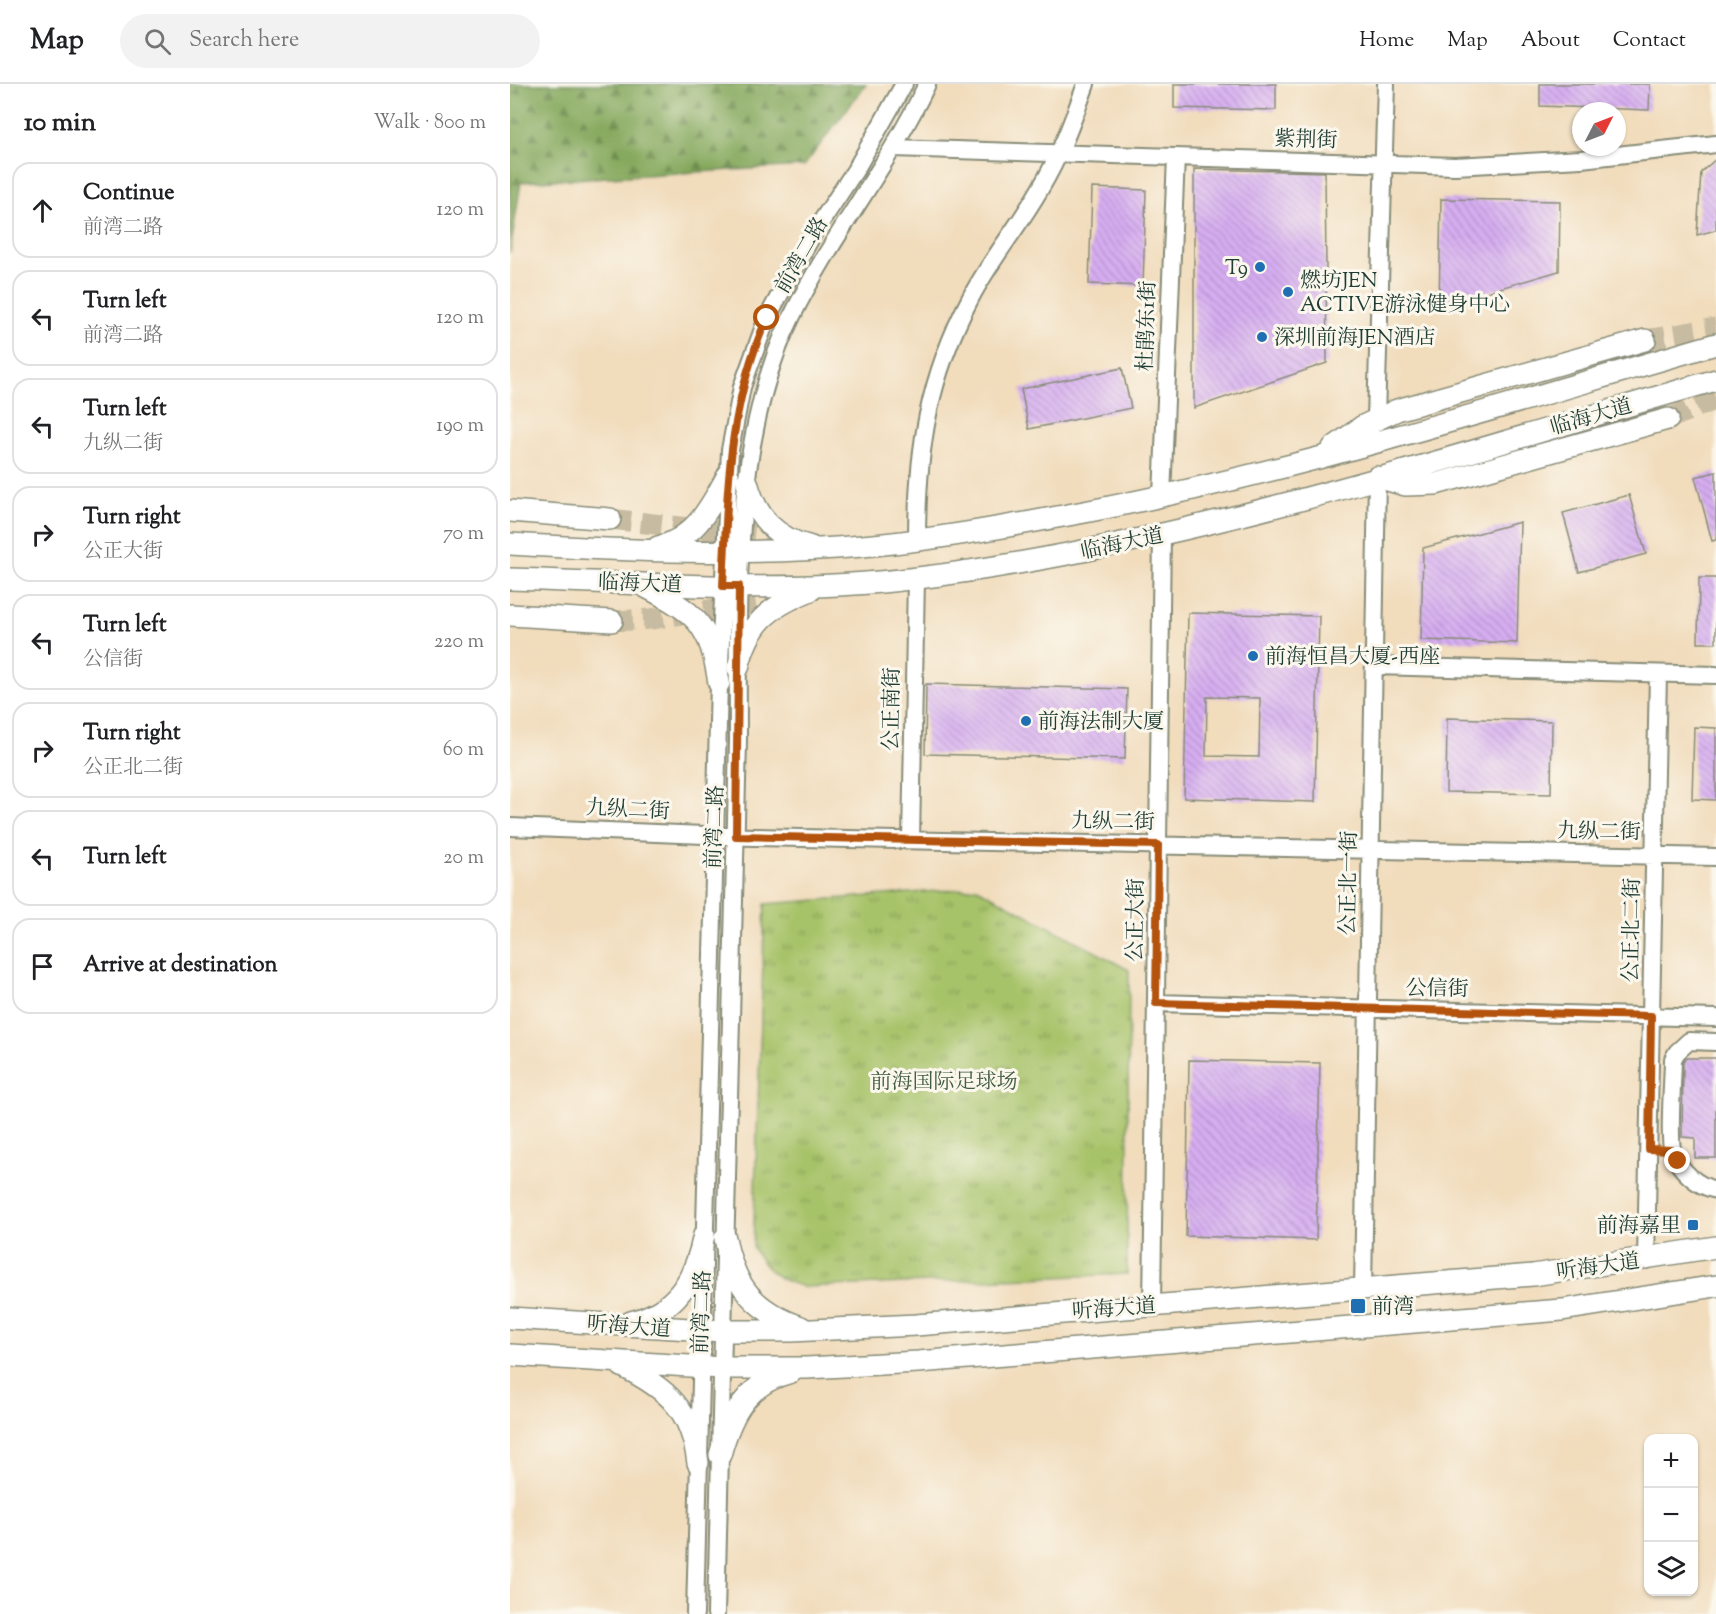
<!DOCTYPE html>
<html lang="en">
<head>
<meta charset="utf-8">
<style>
  body { margin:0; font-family:"Sorts Mill Goudy","Noto Serif SC",serif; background:#f2f2f2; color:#202124 }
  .controls { position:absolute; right:18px; bottom:18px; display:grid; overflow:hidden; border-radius:12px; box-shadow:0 2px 4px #0004 }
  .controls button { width:54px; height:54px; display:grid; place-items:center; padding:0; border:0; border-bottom:2px solid #e0e0e0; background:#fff; color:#202124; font:30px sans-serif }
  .compass { position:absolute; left:1062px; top:18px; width:54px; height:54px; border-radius:50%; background:#fff; box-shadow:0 2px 4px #0004; rotate:48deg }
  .stop { position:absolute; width:18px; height:18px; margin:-14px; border:4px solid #b45309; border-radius:50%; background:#fff }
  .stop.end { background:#b45309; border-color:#fff; box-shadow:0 2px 6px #0008 }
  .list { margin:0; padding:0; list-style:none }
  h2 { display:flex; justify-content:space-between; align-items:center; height:78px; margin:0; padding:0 24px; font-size:26px }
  h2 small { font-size:20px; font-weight:400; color:#757577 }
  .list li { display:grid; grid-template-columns:39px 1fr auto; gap:18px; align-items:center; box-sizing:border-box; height:96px; margin:0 12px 12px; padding:0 12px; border:2px solid #e0e0e0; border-radius:18px }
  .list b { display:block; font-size:22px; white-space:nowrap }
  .list p { margin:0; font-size:20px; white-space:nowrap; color:#757577 }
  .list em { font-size:20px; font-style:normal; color:#757577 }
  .icon { flex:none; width:33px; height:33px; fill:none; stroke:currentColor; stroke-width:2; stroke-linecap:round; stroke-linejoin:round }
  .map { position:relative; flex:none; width:1206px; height:1530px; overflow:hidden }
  header { display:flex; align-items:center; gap:36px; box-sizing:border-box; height:84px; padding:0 30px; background:#fff; border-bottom:2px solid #e0e0e0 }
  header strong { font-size:28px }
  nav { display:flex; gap:33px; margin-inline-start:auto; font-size:21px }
  .search { width:420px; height:54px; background:#f2f2f2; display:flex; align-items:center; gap:15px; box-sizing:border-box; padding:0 21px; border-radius:33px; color:#757577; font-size:22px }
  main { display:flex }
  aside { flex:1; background:#fff }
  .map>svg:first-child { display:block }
  .grass { fill:url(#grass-tufts); stroke:#63804e; stroke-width:1.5 }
  .forest { fill:url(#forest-firs); stroke:#527348; stroke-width:1.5 }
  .building { fill:url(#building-back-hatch); fill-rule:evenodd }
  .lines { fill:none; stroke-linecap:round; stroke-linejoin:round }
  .major-tunnel { stroke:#c7bca1; stroke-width:21; stroke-dasharray:21 10; stroke-linecap:butt }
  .minor-casing { stroke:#888c78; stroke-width:20 }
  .major-casing { stroke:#888c78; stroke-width:24 }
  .minor { stroke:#fff; stroke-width:16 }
  .major { stroke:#fff; stroke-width:21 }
  .route { stroke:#b45309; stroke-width:8 }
  .poi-dot { fill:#1f6fb2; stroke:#fbf7ec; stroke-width:2 }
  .labels { text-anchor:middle; stroke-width:6; stroke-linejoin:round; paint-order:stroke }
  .street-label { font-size:21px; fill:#1f3d34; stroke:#fbf7ec }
  .poi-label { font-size:21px; fill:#1f3d34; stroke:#fbf7ec; text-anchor:start }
  .park-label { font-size:21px; fill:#415e41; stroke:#fbf7ec }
</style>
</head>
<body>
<header>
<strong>Map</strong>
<div class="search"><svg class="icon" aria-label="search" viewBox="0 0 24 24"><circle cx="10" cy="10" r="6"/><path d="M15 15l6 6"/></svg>Search here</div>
<nav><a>Home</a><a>Map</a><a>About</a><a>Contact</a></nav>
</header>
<main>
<aside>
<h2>10 min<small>Walk · 800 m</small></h2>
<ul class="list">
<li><svg class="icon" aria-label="ahead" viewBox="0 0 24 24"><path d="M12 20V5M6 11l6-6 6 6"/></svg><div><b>Continue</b><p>前湾二路</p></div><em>120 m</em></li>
<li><svg class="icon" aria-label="left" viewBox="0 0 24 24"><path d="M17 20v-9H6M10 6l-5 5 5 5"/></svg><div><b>Turn left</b><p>前湾二路</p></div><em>120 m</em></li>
<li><svg class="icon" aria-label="left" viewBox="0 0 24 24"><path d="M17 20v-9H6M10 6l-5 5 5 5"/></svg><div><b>Turn left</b><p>九纵二街</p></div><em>190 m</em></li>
<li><svg class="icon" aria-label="right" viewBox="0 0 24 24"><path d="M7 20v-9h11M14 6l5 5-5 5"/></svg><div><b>Turn right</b><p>公正大街</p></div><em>70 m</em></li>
<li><svg class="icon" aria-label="left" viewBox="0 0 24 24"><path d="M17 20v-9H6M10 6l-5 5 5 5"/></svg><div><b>Turn left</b><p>公信街</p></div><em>220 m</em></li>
<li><svg class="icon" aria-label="right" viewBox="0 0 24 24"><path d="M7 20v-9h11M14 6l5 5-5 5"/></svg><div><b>Turn right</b><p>公正北二街</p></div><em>60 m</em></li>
<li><svg class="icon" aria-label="left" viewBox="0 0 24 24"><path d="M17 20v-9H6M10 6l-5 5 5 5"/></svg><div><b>Turn left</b></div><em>20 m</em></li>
<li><svg class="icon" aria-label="arrive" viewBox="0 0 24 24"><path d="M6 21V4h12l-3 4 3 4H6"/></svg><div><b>Arrive at destination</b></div></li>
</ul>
</aside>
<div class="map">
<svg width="1206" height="1530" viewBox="0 0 1206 1530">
  <defs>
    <pattern id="grass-tufts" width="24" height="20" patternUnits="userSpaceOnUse" patternTransform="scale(1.5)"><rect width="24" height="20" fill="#a7c369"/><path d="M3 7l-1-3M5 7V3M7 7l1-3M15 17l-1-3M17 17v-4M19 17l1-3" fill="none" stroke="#87a057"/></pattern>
    <pattern id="forest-firs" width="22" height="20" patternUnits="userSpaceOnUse" patternTransform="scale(1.5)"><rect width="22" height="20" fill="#85a95d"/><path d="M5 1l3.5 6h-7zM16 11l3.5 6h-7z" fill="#6c8b4e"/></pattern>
    <pattern id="building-back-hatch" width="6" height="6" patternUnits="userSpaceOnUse" patternTransform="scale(1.5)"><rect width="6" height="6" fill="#d7aef2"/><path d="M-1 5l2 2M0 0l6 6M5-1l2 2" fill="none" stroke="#ae8fc5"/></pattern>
  </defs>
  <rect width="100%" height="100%" fill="#fbf7ec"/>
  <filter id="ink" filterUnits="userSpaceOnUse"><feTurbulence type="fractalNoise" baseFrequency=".0167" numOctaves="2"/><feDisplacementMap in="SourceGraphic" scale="12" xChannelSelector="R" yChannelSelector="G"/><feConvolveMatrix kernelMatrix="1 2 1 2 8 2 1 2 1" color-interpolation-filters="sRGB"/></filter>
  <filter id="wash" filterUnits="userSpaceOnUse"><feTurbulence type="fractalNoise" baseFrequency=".008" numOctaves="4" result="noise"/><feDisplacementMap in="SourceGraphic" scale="24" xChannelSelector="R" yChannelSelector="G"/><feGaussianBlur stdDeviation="1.35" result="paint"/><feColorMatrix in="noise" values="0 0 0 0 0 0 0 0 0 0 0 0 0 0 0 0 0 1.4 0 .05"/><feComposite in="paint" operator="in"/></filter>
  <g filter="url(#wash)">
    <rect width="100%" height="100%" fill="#f1dcbc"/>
    <path class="grass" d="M467 804 619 886 617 1190 295 1203C269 1197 257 1188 243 1164L255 820Z"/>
    <path class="forest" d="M0 0H356L294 82 11 98 0 169Z"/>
    <g id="blocks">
      <path class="building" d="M664 0H766V26L664 24Z
        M1030 0H1140L1139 26 1030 22Z
        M1206 75V146L1187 151 1191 88Z
        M684 85 815 88 817 279 684 324Z
        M582 104 636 106 633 202 579 200Z
        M931 115 1050 117 1049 187 929 222Z
        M612 284 621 324 519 345 511 305Z
        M1206 388V456L1202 457 1185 393Z
        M1119 411 1136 470 1069 488 1053 429Z
        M1010 438 1007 559 911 556 913 464Z
        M1189 494H1206V559H1188Z
        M678 529 809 532 805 718 674 714ZM697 613 750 614 749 673 696 672Z
        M416 600 617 605 615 675 415 670Z
        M937 634 1042 637 1041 710 936 708Z
        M1184 643 1206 644V716L1182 715Z
        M1176 974H1206V1074H1185V1054L1172 1053 1173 978Z
        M679 976 810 979 806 1156 676 1152Z"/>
    </g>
  </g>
  <g filter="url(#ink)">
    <use href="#blocks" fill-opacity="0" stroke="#888c78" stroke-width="1.5"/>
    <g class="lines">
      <path class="major-tunnel" d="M1135 256 1206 244
        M1158 335 1206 315
        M100 435 285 456
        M102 537 141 535 283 513"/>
      <defs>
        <path id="minor" d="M383 64 945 82 1071 75 1206 60
          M866 334 876 0
          M652 413 666 73
          M407 456C407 366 418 294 461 213 481 175 509 142 530 105 550 72 563 36 576 0
          M864 582 1206 591
          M0 743 243 753 1206 773
          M401 756 406 494
          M646 919 1206 934
          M1206 958 1179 957 1167 968 1163 975C1163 992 1158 1056 1163 1068 1170 1087 1187 1102 1206 1106
          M1136 1176 1148 590
          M853 1205 867 393
          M642 1222 652 451
          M185 1530 209 599 220 366 232 303 257 234 303 150 346 85 394 0
          M206 1530 228 657C228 522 221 355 282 232 322 151 379 81 417 0"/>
        <path id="major" d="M823 364 853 342 887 326 1135 256
          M867 393 895 401 926 400 1158 335
          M237 398C246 433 265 454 301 463
          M0 427 100 435
          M0 460C117 467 235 472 352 462 416 457 479 446 542 434 767 394 986 323 1206 260
          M148 463C185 455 201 422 218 391
          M0 495C136 499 273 511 408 494 681 460 943 371 1206 296
          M134 502C186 529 200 539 209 599
          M0 531 102 537
          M228 584C239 538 259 523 301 506
          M215 1154C224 1203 245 1227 291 1243
          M0 1234 213 1247H281L406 1241 1023 1191 1206 1163
          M121 1238C167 1227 185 1195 194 1151
          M0 1271 212 1284H297L408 1278 1052 1226 1206 1202
          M112 1282C159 1306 181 1325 188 1379
          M210 1371C221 1330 237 1299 281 1288"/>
      </defs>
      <use href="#minor" class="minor-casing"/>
      <use href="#major" class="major-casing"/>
      <use href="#minor" class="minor"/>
      <use href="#major" class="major"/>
    </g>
  </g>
  <g class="lines" filter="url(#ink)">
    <path class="route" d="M257 234C217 325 218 406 213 502H229L226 752 648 761 646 919 1141 932 1139 1065 1162 1066 1168 1077"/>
  </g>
  <g class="poi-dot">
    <circle cx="750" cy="183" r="6"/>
    <circle cx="778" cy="208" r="6"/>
    <circle cx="752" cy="253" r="6"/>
    <circle cx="743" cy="572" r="6"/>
    <circle cx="516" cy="637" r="6"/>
    <rect x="1177" y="1135" width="12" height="12" rx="3"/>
    <rect x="840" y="1214" width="16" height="16" rx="3"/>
  </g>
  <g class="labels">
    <g class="street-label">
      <text transform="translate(796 55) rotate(2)" y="7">紫荆街</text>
      <text transform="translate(291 171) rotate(-60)" y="7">前湾二路</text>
      <text transform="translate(636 242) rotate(-88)" y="7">杜鹃东1街</text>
      <text transform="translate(1081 332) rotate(-16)" y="7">临海大道</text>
      <text transform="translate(612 459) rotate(-12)" y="7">临海大道</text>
      <text transform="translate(130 499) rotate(2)" y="7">临海大道</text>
      <text transform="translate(381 625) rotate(-89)" y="7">公正南街</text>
      <text transform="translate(118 725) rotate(3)" y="7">九纵二街</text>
      <text transform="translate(603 737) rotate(1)" y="7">九纵二街</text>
      <text transform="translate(204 743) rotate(-88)" y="7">前湾二路</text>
      <text transform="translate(1089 747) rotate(1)" y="7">九纵二街</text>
      <text transform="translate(838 799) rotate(-89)" y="7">公正北一街</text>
      <text transform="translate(625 836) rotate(-89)" y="7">公正大街</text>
      <text transform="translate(1121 846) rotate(-89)" y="7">公正北二街</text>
      <text transform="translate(927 904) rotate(1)" y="7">公信街</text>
      <text transform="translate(1088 1182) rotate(-8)" y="7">听海大道</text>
      <text transform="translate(604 1224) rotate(-4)" y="7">听海大道</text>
      <text transform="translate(191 1228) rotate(-88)" y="7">前湾二路</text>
      <text transform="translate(119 1242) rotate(4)" y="7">听海大道</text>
    </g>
    <g class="poi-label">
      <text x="738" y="190" text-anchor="end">T9</text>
      <text x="790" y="203">燃坊JEN<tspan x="790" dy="24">ACTIVE游泳健身中心</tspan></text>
      <text x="764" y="260">深圳前海JEN酒店</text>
      <text x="755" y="579">前海恒昌大厦-西座</text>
      <text x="528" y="644">前海法制大厦</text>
      <text x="1171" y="1148" text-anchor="end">前海嘉里</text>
      <text x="862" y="1229">前湾</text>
    </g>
    <g class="park-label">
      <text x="434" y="1004">前海国际足球场</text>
    </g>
  </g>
</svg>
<div class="controls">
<button>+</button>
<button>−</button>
<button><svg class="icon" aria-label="layers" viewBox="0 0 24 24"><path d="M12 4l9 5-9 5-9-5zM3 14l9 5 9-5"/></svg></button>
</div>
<svg class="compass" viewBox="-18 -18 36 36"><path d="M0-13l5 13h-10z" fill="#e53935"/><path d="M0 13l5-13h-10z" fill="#757577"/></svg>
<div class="stop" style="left:257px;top:234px"></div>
<div class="stop end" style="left:1168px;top:1077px"></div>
</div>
</main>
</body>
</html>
